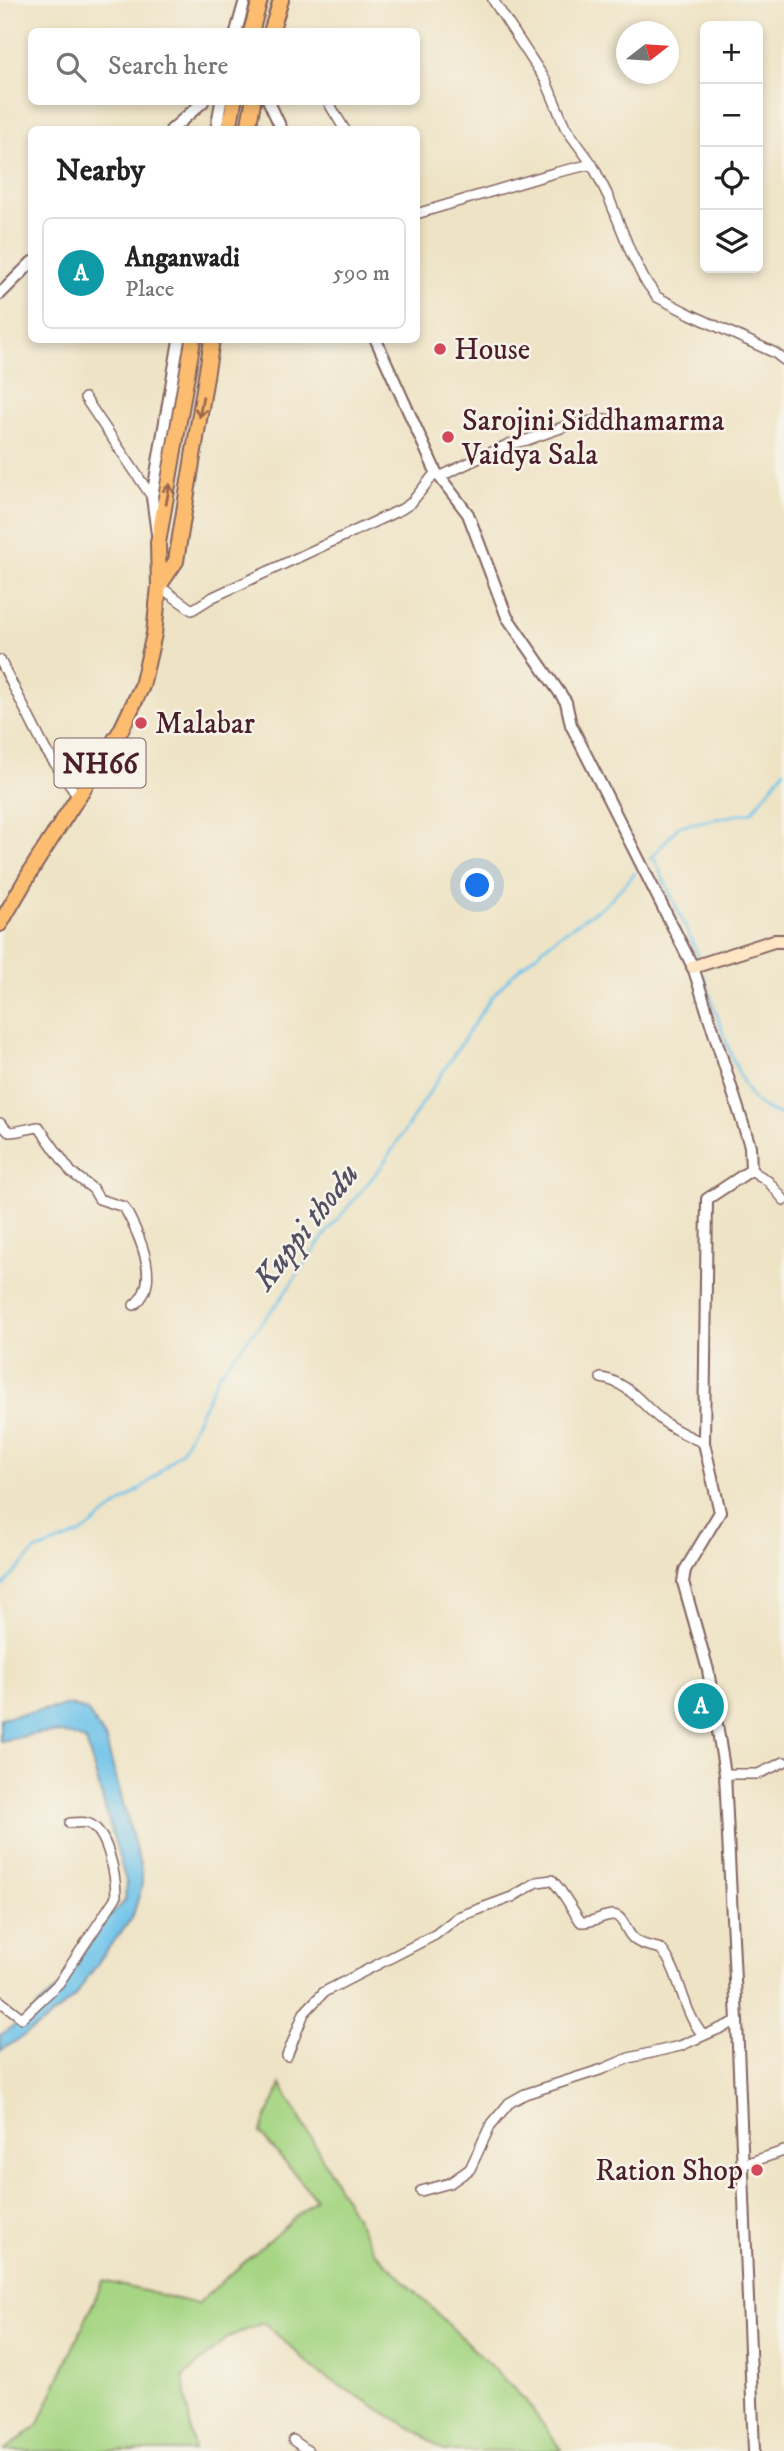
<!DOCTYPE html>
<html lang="en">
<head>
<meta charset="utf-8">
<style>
  body { margin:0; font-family:"IM FELL DW Pica",serif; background:#f2f2f2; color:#222 }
  .controls { position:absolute; right:21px; top:21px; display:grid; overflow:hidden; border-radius:10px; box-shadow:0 4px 10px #0003 }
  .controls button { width:63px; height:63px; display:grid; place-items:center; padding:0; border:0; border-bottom:2px solid #e0e0e0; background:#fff; color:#222; font:35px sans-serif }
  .compass { position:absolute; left:616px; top:21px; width:63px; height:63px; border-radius:50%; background:#fff; box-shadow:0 4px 10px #0003; rotate:73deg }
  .you { position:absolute; left:478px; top:886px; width:24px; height:24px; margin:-18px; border:5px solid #fff; border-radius:50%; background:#1a73e8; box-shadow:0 0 0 10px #1a73e833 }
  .badge { display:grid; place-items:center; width:46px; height:46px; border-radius:50%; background:#d1495b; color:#fff; font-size:23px; font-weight:700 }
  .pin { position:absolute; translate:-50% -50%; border:4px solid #fff; box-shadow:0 2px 7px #0006 }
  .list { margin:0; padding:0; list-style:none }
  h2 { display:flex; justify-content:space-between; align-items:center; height:91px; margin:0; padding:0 28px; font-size:30px }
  h2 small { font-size:23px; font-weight:400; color:#767676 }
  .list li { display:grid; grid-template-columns:46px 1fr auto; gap:21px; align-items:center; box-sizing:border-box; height:112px; margin:0 14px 14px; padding:0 14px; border:2px solid #e0e0e0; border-radius:10px }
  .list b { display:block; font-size:26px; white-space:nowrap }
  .list p { margin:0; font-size:23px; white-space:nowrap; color:#767676 }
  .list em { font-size:23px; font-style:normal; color:#767676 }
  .icon { flex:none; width:38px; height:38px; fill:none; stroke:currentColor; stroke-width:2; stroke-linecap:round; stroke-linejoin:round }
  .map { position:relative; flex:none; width:784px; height:2451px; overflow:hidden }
  .search { position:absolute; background:#fff; box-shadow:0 4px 10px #0003; left:28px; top:28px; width:392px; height:77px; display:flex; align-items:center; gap:18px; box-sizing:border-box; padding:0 24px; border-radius:10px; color:#767676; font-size:26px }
  .panel { position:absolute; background:#fff; box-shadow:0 4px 10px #0003; left:28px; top:126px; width:392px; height:217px; border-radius:10px }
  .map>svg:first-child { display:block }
  .green { fill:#a6d583; stroke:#787a57; stroke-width:2 }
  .water { fill:#6dc3ea; stroke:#5c718a; stroke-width:2 }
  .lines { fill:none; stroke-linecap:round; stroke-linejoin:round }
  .stream { stroke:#6dc3ea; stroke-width:2.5 }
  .minor-casing { stroke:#836461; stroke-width:12 }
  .tertiary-casing { stroke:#836461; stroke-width:14 }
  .secondary-casing { stroke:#836461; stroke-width:16 }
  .trunk-casing { stroke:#836461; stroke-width:18 }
  .minor { stroke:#fff; stroke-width:9 }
  .tertiary { stroke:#fff; stroke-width:10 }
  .secondary { stroke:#fee5c5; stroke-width:12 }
  .trunk { stroke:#fcbd6f; stroke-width:14 }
  .oneway { stroke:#9a664a }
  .poi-dot { fill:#d1495b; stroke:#f7f3e8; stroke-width:2.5 }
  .labels { text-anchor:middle; stroke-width:5; stroke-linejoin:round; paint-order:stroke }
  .shield { fill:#f7f3e8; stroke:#7e5f64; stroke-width:2 }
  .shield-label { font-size:28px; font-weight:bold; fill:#4a1f2b }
  .poi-label { font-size:30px; fill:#4a1f2b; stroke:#f7f3e8; text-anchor:start }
  .water-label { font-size:32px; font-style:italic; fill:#545064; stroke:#f7f3e8 }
</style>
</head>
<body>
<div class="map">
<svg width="784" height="2451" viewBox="0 0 784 2451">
  <rect width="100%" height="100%" fill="#f7f3e8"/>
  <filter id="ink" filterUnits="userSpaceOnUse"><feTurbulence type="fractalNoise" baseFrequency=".0143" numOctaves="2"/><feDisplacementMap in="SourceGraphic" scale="14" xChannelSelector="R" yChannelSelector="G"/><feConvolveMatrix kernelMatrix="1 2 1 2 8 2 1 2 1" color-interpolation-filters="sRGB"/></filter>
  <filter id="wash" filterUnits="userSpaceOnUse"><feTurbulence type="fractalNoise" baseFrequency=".00686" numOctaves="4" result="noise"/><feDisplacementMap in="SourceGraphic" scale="28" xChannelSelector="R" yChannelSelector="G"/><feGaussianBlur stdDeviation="1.57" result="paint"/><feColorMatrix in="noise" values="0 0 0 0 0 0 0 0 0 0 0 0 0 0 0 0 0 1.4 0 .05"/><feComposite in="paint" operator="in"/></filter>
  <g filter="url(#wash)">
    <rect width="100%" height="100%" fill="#eee3c5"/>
    <path class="green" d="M281 2084 374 2251 526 2401 562 2451H444L421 2434 320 2374 264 2323 228 2337 183 2377 194 2451H4L38 2425 103 2281 197 2304 316 2199 260 2133Z"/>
    <path class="water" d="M71 1705 87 1711 105 1738 142 1872V1886L132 1918 109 1947 74 1997 45 2022 0 2051V2035L21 2022 61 1986 105 1921 124 1901 127 1885 86 1741C54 1725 34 1735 0 1741V1718Z"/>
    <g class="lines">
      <path class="stream" d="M653 856 698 955
        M650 859 679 826 752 812 784 770
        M704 976C713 1002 739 1091 759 1105 765 1110 776 1113 784 1116
        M0 1589 35 1551 80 1534 149 1482 182 1450 219 1374 280 1300 324 1236 381 1167 490 999 515 972 558 936 606 904 635 873"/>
    </g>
  </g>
  <g filter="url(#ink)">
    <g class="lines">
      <defs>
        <path id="minor" d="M493 0 546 81 565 127 592 164 609 198 631 253 644 279 657 297 690 314 775 353 784 360
          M328 102 345 130
          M416 214 554 173 592 164
          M85 398 152 497
          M439 477 509 444 527 440 569 425 606 419 620 425
          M159 586 192 610 213 597 402 509 411 503 436 472
          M0 660 45 749 78 797
          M0 1123 9 1132C20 1132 28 1128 39 1127L71 1172 93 1189 99 1199 124 1207C138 1232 163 1283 134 1305
          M751 1170 768 1181 784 1200
          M601 1378C631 1383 641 1405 664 1422 676 1431 690 1437 704 1443
          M725 1774H758L784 1762
          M0 2001 22 2018 59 1983 116 1897C116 1877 108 1829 87 1823 82 1822 75 1823 70 1823
          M287 2056 304 2013 324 1992 435 1935 458 1917 512 1897 537 1882 552 1880C564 1893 571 1908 581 1922 594 1923 602 1915 613 1915 622 1915 626 1930 631 1936 638 1945 651 1946 661 1949 682 1974 681 2010 703 2035
          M742 2165 784 2151
          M421 2191 450 2183 470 2169 490 2126 509 2103 525 2094 603 2069 629 2058 680 2046 737 2021
          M293 2440 308 2451"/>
        <path id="tertiary" d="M236 32 245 0
          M269 102 282 130
          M171 130 203 102
          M216 130 221 102
          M0 294 32 262
          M376 340 436 472 468 514 507 617 566 702 571 725 693 967 750 1146 751 1170 707 1199 704 1443 720 1512 685 1570 683 1582 708 1670 725 1774 737 2021 754 2451
          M157 534 152 497 179 340"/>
        <path id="secondary" d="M693 967 774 941H784"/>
        <path id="trunk" d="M251 32 260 0
          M271 32 281 0
          M229 130 234 102
          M248 130 253 102
          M159 586 176 561 212 340
          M0 924 35 864 121 730 142 686 154 634 159 586 158 543 193 340"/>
      </defs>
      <use href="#minor" class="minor-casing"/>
      <use href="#tertiary" class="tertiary-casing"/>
      <use href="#secondary" class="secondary-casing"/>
      <use href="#trunk" class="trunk-casing"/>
      <use href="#minor" class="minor"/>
      <use href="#tertiary" class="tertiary"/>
      <use href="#secondary" class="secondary"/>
      <use href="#trunk" class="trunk"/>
    </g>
    <defs><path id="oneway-shaft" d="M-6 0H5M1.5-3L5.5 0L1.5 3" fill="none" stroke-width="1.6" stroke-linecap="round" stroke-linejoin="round" transform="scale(1.75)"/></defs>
    <g class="oneway">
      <use href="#oneway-shaft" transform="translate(201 407) rotate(100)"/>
      <use href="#oneway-shaft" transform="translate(168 494) rotate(-80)"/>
    </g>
  </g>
  <g class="poi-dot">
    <circle cx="440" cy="349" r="7"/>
    <circle cx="448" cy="437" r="7"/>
    <circle cx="141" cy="723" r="7"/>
    <circle cx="757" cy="2170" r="7"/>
  </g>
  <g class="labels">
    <rect class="shield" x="54.5" y="738.5" width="91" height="49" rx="5"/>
    <g class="shield-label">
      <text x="100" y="773">NH66</text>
    </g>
    <g class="poi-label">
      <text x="454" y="359">House</text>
      <text x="462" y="430">Sarojini Siddhamarma<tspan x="462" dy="34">Vaidya Sala</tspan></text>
      <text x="155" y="733">Malabar</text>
      <text x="743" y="2180" text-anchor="end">Ration Shop</text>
    </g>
    <g class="water-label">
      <text transform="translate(305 1226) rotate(-52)" y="11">Kuppi thodu</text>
    </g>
  </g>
</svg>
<div class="controls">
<button>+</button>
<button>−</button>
<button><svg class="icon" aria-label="locate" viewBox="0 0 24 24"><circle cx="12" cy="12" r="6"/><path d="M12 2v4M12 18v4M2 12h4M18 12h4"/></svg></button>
<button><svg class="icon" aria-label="layers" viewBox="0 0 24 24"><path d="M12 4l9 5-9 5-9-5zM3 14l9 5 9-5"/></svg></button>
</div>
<svg class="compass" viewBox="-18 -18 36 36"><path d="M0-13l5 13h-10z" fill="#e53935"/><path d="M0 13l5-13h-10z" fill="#767676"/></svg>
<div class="you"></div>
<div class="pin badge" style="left:701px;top:1706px;background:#0f9aa8">A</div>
<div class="search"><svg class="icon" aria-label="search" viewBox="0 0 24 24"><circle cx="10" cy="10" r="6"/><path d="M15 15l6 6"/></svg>Search here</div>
<section class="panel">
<h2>Nearby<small></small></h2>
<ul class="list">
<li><span class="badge" style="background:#0f9aa8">A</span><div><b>Anganwadi</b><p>Place</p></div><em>590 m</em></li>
</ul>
</section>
</div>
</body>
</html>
